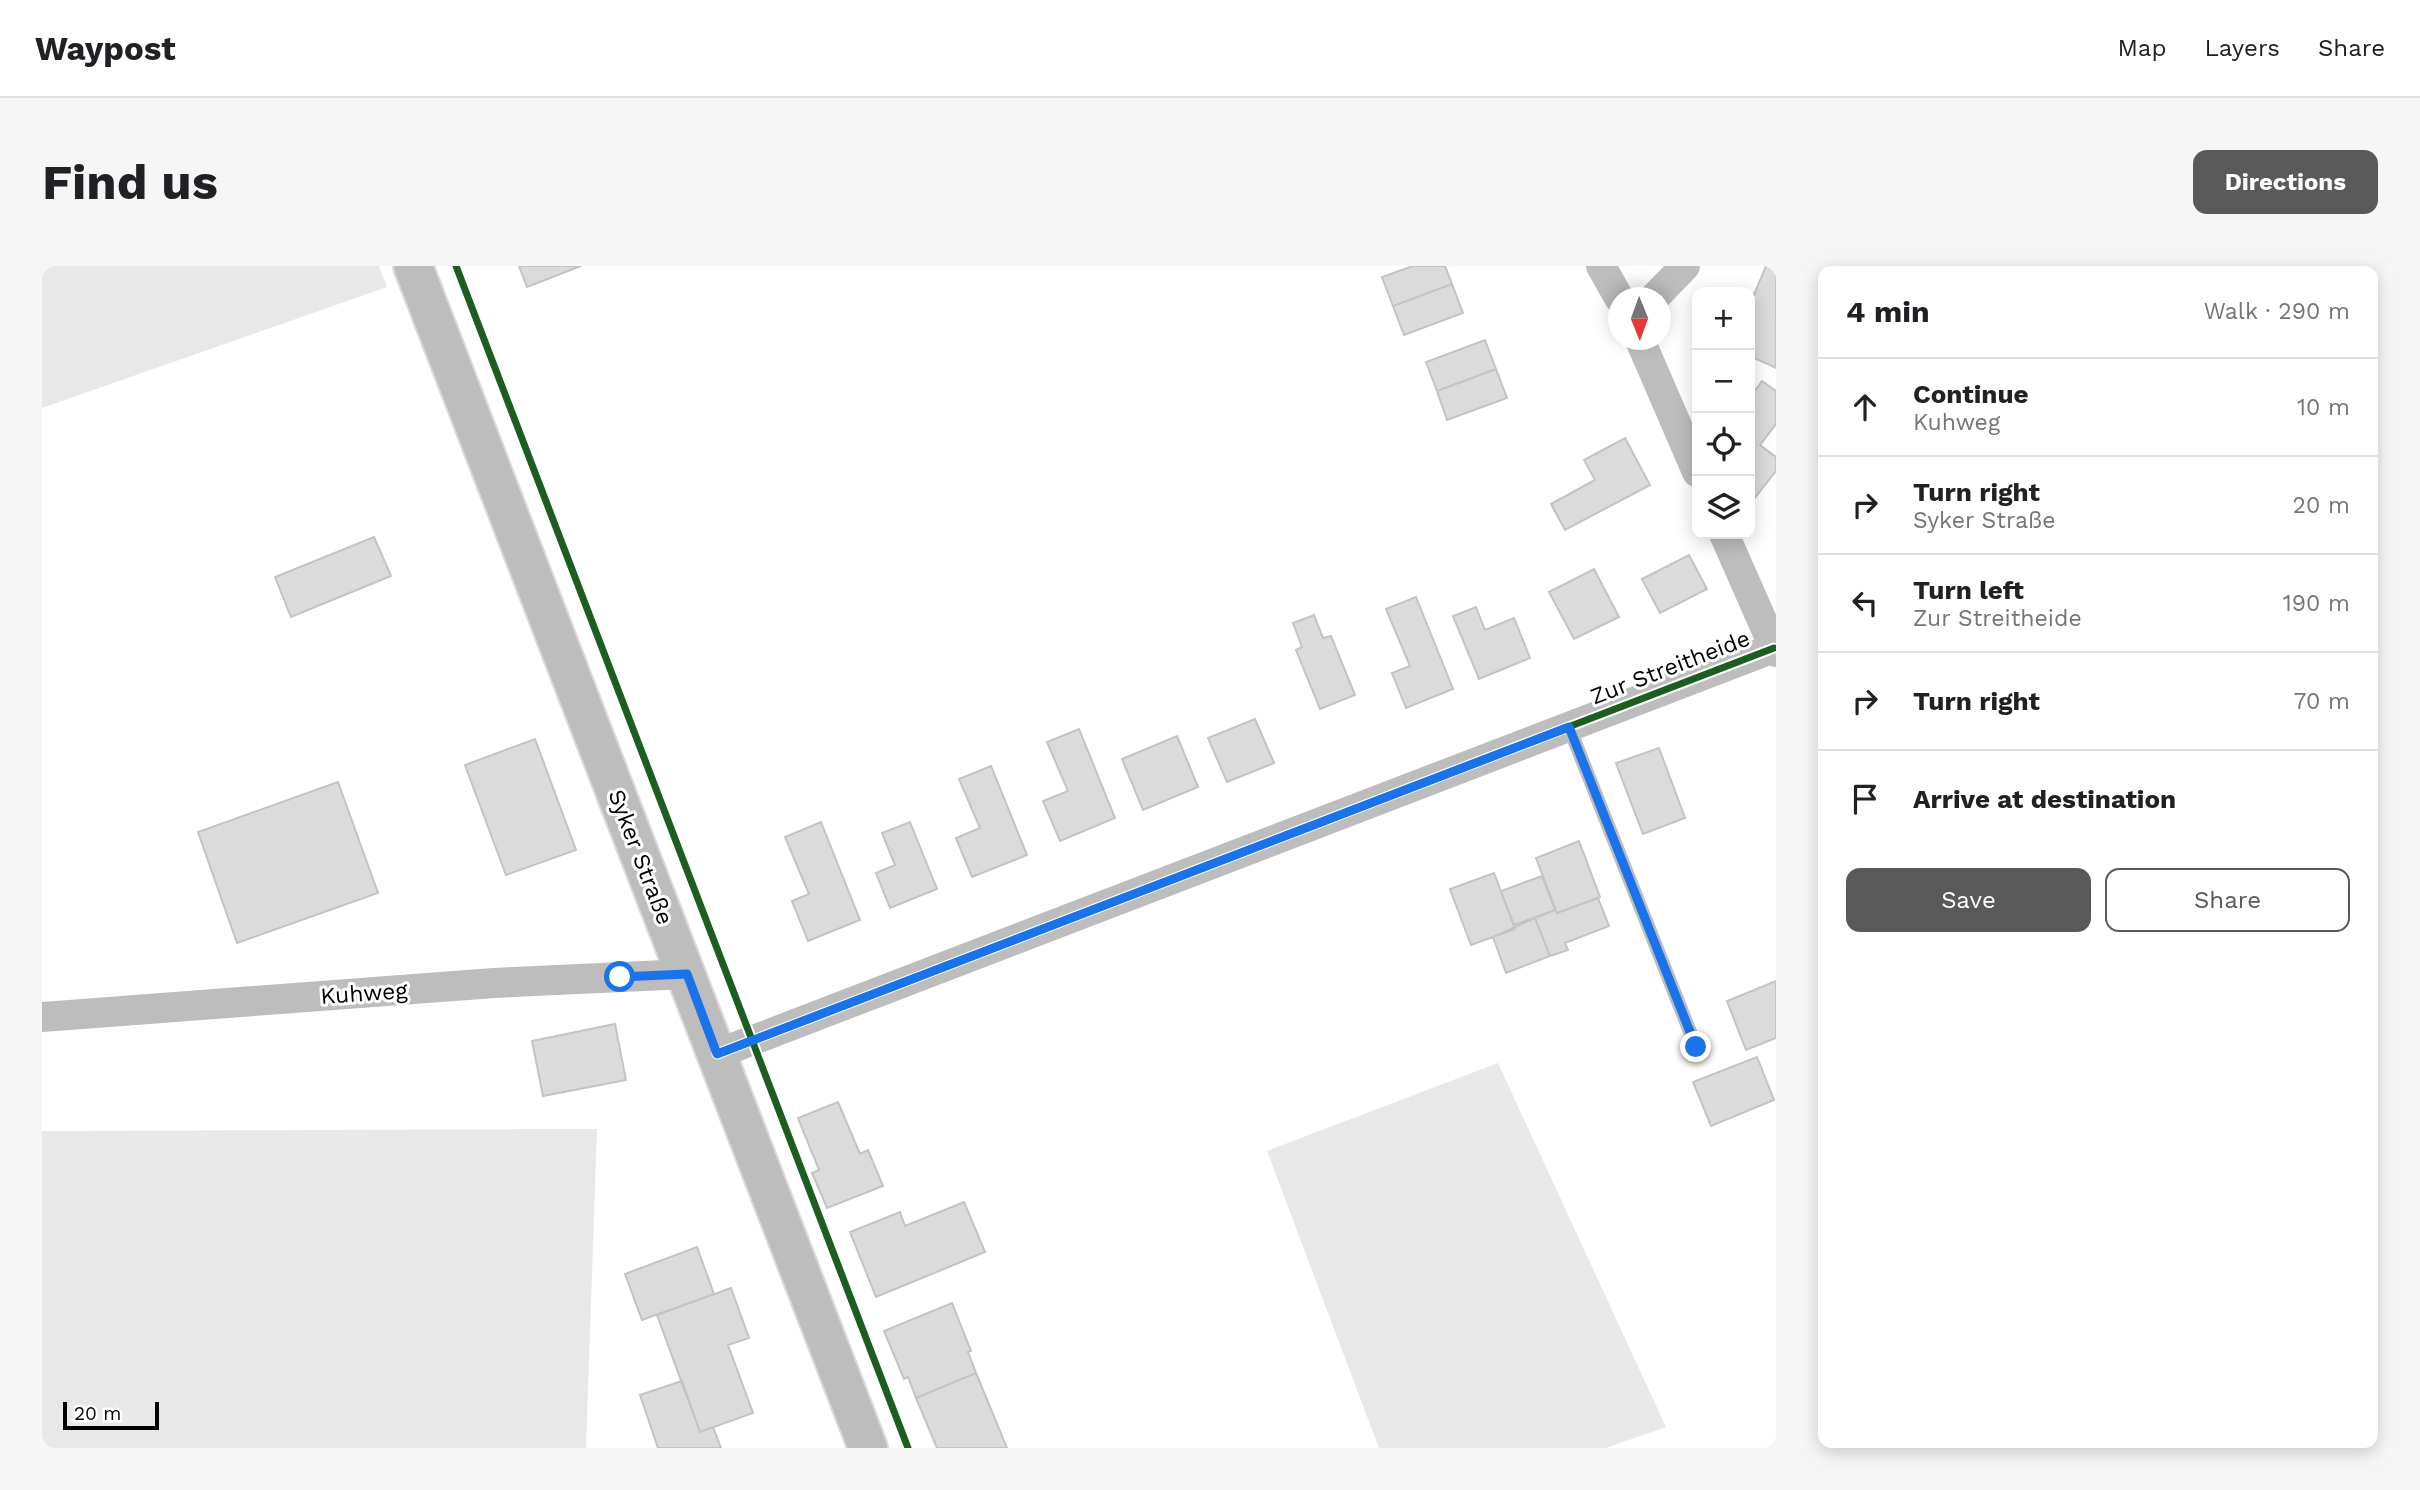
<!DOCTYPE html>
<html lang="en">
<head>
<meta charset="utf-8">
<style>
  body { margin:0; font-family:"Work Sans",sans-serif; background:#f6f6f6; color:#202124 }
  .controls { position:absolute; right:21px; top:21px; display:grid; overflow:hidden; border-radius:14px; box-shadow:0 4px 18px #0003 }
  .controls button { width:63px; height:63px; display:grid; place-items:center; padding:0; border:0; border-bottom:2px solid #e0e0e0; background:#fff; color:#202124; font:35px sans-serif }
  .compass { position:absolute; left:1566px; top:21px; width:63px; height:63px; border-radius:50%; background:#fff; box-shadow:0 4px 18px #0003; rotate:179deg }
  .scale { position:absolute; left:21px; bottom:18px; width:96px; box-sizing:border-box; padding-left:7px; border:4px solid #000; border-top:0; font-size:19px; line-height:24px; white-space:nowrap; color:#000; -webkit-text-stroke:5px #fff; paint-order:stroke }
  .stop { position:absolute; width:21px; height:21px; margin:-16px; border:5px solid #1a73e8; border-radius:50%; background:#fff }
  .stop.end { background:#1a73e8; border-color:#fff; box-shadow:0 2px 7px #0008 }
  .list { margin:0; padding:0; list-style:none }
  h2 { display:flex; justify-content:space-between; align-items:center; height:91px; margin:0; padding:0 28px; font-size:30px }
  h2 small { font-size:23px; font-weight:400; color:#757577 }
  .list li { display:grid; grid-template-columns:46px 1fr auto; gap:21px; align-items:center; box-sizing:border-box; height:98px; padding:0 28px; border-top:2px solid #e0e0e0 }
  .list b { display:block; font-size:26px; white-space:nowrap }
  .list p { margin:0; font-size:23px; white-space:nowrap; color:#757577 }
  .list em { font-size:23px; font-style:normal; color:#757577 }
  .actions { display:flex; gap:14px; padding:21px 28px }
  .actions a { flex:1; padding:16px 0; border:2px solid #595959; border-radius:14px; text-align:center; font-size:24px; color:#595959 }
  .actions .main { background:#595959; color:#fff }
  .icon { flex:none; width:38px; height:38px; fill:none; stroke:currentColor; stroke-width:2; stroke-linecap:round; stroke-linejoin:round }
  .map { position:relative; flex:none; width:1734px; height:1182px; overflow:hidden; border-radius:14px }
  header { display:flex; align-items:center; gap:42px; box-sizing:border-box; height:98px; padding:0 35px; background:#fff; border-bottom:2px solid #e0e0e0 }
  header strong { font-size:33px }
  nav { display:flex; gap:38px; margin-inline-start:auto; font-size:24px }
  .intro { display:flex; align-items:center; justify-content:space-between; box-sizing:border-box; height:168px; padding:0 42px }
  h1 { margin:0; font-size:49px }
  .button { padding:18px 32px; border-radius:14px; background:#595959; color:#fff; font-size:24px; font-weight:700 }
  main { display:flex; gap:42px; padding:0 42px }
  aside { flex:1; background:#fff; border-radius:14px; box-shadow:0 4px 18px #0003 }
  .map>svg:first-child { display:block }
  .green { fill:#e8e8e8 }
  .building { fill:#dbdbdb; stroke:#c3c3c3; stroke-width:2 }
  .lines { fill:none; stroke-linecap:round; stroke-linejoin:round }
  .primary-casing { stroke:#dbdbdb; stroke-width:42 }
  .service { stroke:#bdbdbd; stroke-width:14 }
  .minor { stroke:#bdbdbd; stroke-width:30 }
  .primary { stroke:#bdbdbd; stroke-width:38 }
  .cycleway-casing { stroke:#fff; stroke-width:11 }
  .cycleway { stroke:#1b5e20; stroke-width:7 }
  .route { stroke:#1a73e8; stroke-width:9 }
  .labels { text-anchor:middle; stroke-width:6; stroke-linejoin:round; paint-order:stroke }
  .street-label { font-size:23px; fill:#000; stroke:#fff }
</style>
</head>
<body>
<header>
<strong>Waypost</strong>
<nav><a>Map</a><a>Layers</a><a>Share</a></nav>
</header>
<div class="intro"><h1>Find us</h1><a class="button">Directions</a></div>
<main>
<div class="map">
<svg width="1734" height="1182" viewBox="0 0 1734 1182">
  <rect width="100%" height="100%" fill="#fff"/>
  <path class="green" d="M0 0H337L345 21 0 142Z
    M1456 797 1624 1161 1564 1182H1337L1225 885Z
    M555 863 544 1182H0V865Z"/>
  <path class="building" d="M477 0H539L485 21Z
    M1371 0H1403L1410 18 1351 40 1340 11Z
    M1724 0H1734V102L1708 90V38Z
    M1410 18 1421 47 1362 69 1351 40Z
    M1443 74 1454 103 1395 125 1384 96Z
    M1454 103 1465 132 1405 154 1395 125Z
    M1720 115 1734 125V158L1718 179 1734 191V205L1708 238V132Z
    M1583 172 1608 219 1523 264 1509 238 1553 214 1542 194Z
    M332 271 349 310 249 351 233 311Z
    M1647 289 1665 323 1618 347 1600 313Z
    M1552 303 1577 351 1532 373 1507 326Z
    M1374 331 1411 423 1364 442 1350 407 1368 400 1344 343Z
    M1434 341 1443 364 1472 352 1488 392 1437 413 1411 350Z
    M1272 349 1281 372 1289 370 1313 429 1278 443 1254 384 1260 381 1251 357Z
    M1213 453 1232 497 1185 516 1166 472Z
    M1037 463 1073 552 1018 575 1001 535 1026 525 1005 476Z
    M1135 470 1156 521 1101 544 1080 493Z
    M493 473 534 584 464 609 423 499Z
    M1617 482 1643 552 1601 568 1574 497Z
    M949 500 985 589 930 611 914 572 938 562 917 513Z
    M296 516 336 627 195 677 156 566Z
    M779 556 818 654 766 675 750 635 767 628 743 571Z
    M868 556 895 623 848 642 834 607 853 599 840 567Z
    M1537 575 1558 631 1515 647 1494 592Z
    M1452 607 1473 663 1429 679 1408 623Z
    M1500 610 1513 644 1472 659 1459 625Z
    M1556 632 1567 660 1523 677 1526 684 1508 690 1493 652 1513 644 1515 647Z
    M1493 652 1508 690 1464 707 1451 671Z
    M1734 715V772L1704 784 1685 735Z
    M573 758 584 814 501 830 490 775Z
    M1715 791 1732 834 1669 860 1651 816Z
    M796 836 818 888 826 884 841 920 785 942 770 907 777 904 756 852Z
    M922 936 943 986 834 1031 808 966 858 946 863 960Z
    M655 981 672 1028 600 1054 583 1008Z
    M689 1022 707 1072 686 1079 711 1147 658 1166 615 1049Z
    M910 1037 929 1085 926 1086 934 1107 874 1132 866 1111 862 1113 842 1065Z
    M934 1107 965 1182H895L874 1132Z
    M640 1115 658 1166 671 1161 679 1182H616L598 1129Z"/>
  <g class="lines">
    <defs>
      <path id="primary" d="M371 0 826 1182"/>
    </defs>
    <use href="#primary" class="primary-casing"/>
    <path class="service" d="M1527 461 1654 781"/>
    <path class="minor" d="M1559 0 1577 32
      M1612 32 1643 0
      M1598 74 1655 206
      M1682 268 1734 386
      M0 751 452 717 645 708
      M675 788 1732 382"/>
    <use href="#primary" class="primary"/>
    <defs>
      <path id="cycleway" d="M414 0 866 1182
        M675 788 1732 382"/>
    </defs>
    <use href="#cycleway" class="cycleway-casing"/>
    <use href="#cycleway" class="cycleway"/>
  </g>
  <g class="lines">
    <path class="route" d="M578 711 645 708 675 788 1527 461 1654 781"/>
  </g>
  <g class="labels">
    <g class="street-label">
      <text transform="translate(1628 401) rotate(-21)" y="8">Zur Streitheide</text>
      <text transform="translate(599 591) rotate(69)" y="8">Syker Straße</text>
      <text transform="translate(322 727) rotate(-4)" y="8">Kuhweg</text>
    </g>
  </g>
</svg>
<div class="controls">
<button>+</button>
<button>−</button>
<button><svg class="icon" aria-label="locate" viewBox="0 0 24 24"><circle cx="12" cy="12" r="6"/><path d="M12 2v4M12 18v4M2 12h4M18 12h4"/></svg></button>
<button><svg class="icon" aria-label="layers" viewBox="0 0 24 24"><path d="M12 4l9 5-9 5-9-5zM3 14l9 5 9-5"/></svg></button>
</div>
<svg class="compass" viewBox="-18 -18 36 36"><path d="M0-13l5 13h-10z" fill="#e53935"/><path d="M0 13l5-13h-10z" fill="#757577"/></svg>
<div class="scale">20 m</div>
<div class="stop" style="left:578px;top:711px"></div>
<div class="stop end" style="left:1654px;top:781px"></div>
</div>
<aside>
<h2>4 min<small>Walk · 290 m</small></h2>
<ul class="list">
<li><svg class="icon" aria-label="ahead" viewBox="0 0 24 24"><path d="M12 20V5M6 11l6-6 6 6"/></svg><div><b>Continue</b><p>Kuhweg</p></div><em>10 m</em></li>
<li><svg class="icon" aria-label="right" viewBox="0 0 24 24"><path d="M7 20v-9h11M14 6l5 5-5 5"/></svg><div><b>Turn right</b><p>Syker Straße</p></div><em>20 m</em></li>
<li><svg class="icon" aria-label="left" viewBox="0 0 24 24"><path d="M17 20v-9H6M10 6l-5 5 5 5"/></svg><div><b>Turn left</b><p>Zur Streitheide</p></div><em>190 m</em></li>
<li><svg class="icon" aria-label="right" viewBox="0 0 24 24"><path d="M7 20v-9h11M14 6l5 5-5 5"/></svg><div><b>Turn right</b></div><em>70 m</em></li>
<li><svg class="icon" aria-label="arrive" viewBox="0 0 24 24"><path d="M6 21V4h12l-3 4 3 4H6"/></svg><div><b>Arrive at destination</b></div></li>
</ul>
<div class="actions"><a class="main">Save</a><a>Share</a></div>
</aside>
</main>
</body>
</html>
